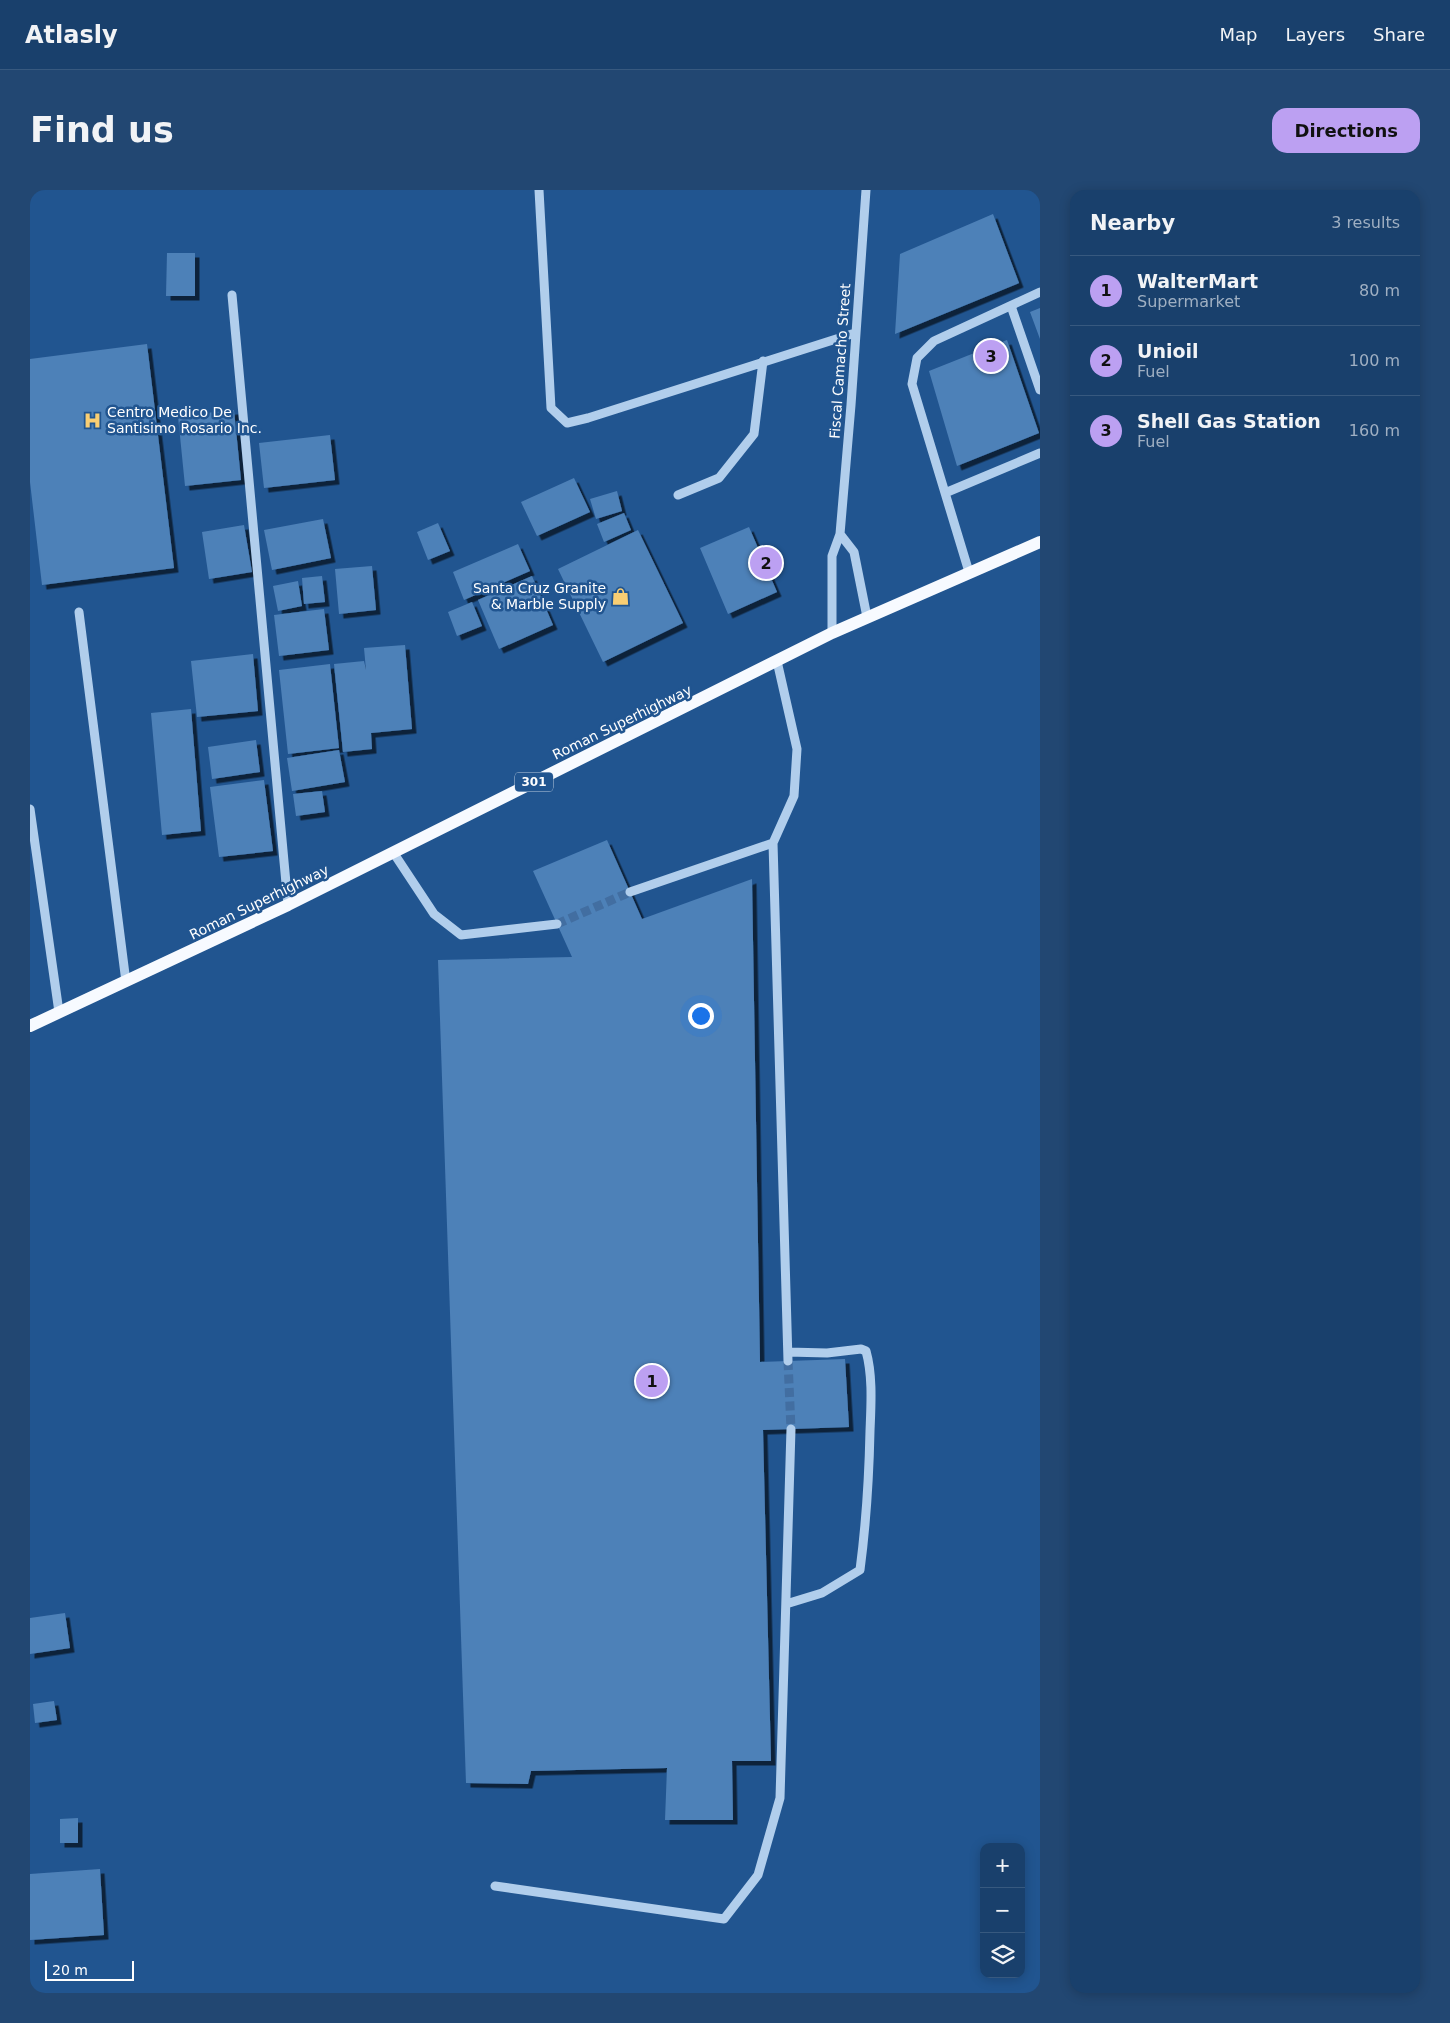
<!DOCTYPE html>
<html lang="en">
<head>
<meta charset="utf-8">
<style>
  body { margin:0; font-family:"DejaVu Sans",sans-serif; background:#224772; color:#f1f3f6 }
  .controls { position:absolute; right:15px; bottom:15px; display:grid; overflow:hidden; border-radius:10px; box-shadow:0 2px 12px #0003 }
  .controls button { width:45px; height:45px; display:grid; place-items:center; padding:0; border:0; border-bottom:1px solid #37597f; background:#19406c; color:#f1f3f6; font:25px sans-serif }
  .scale { position:absolute; left:15px; bottom:12px; width:89px; box-sizing:border-box; padding-left:5px; border:2px solid #fff; border-top:0; font-size:14px; line-height:18px; white-space:nowrap; color:#fff; -webkit-text-stroke:4px #215590; paint-order:stroke }
  .you { position:absolute; left:670px; top:825px; width:18px; height:18px; margin:-12px; border:4px solid #fff; border-radius:50%; background:#1a73e8; box-shadow:0 0 0 8px #1a73e833 }
  .badge { display:grid; place-items:center; width:32px; height:32px; border-radius:50%; background:#bca0f2; color:#111; font-size:16px; font-weight:700 }
  .pin { position:absolute; translate:-50% -50%; border:2px solid #fff; box-shadow:0 1px 5px #0006 }
  .list { margin:0; padding:0; list-style:none }
  h2 { display:flex; justify-content:space-between; align-items:center; height:65px; margin:0; padding:0 20px; font-size:21px }
  h2 small { font-size:16px; font-weight:400; color:#9fafc2 }
  .list li { display:grid; grid-template-columns:32px 1fr auto; gap:15px; align-items:center; box-sizing:border-box; height:70px; padding:0 20px; border-top:1px solid #37597f }
  .list b { display:block; font-size:19px; white-space:nowrap }
  .list p { margin:0; font-size:16px; white-space:nowrap; color:#9fafc2 }
  .list em { font-size:16px; font-style:normal; color:#9fafc2 }
  .icon { flex:none; width:28px; height:28px; fill:none; stroke:currentColor; stroke-width:2; stroke-linecap:round; stroke-linejoin:round }
  .map { position:relative; flex:none; width:1010px; height:1803px; overflow:hidden; border-radius:15px }
  header { display:flex; align-items:center; gap:30px; box-sizing:border-box; height:70px; padding:0 25px; background:#19406c; border-bottom:1px solid #37597f }
  header strong { font-size:24px }
  nav { display:flex; gap:28px; margin-inline-start:auto; font-size:18px }
  .intro { display:flex; align-items:center; justify-content:space-between; box-sizing:border-box; height:120px; padding:0 30px }
  h1 { margin:0; font-size:35px }
  .button { padding:12px 22px; border-radius:15px; background:#bca0f2; color:#111; font-size:18px; font-weight:700 }
  main { display:flex; gap:30px; padding:0 30px }
  aside { flex:1; background:#19406c; border-radius:15px; box-shadow:0 2px 12px #0003 }
  .map>svg:first-child { display:block }
  .building { fill:#4e81b8; filter:url(#shadow) }
  .lines { fill:none; stroke-linecap:round; stroke-linejoin:round }
  .minor-tunnel { stroke:#426ea1; stroke-width:9; stroke-dasharray:9 4.5; stroke-linecap:butt }
  .minor { stroke:#b1ceec; stroke-width:9 }
  .major { stroke:#f7faff; stroke-width:12 }
  .labels { text-anchor:middle; stroke-width:5; stroke-linejoin:round; paint-order:stroke }
  .shield { fill:#215590; stroke:#bcccde; stroke-width:1 }
  .shield-label { font-size:12px; font-weight:bold; fill:#fff }
  .street-label { font-size:14px; fill:#fff; stroke:#215590 }
  .poi-label { font-size:14px; fill:#fff; stroke:#215590; text-anchor:start }
</style>
</head>
<body>
<header>
<strong>Atlasly</strong>
<nav><a>Map</a><a>Layers</a><a>Share</a></nav>
</header>
<div class="intro"><h1>Find us</h1><a class="button">Directions</a></div>
<main>
<div class="map">
<svg width="1010" height="1803" viewBox="0 0 1010 1803">
  <defs>
    <filter id="shadow"><feDropShadow dx="4.5" dy="4.5" stdDeviation="0" flood-color="#0009"/></filter>
  </defs>
  <rect width="100%" height="100%" fill="#215590"/>
  <path class="building" d="M963 24 989 93 865 144 870 64Z
    M137 63H165V106H136Z
    M1010 118V149L1000 122Z
    M977 150 1009 243 927 276 899 181Z
    M117 154 144 378 12 395 0 292V169Z
    M204 220 211 290 155 296 148 226Z
    M300 245 305 290 234 298 229 253Z
    M544 288 560 322 507 346 491 312Z
    M587 301 592 321 566 329 560 309Z
    M594 323 601 340 574 352 567 334Z
    M293 329 301 368 242 380 234 340Z
    M408 333 420 361 398 370 387 342Z
    M214 335 222 382 179 389 172 342Z
    M719 337 747 402 698 424 670 358Z
    M608 340 653 433 573 472 528 379Z
    M488 354 500 381 434 410 423 382Z
    M342 376 346 420 309 424 305 379Z
    M292 386 295 412 274 414 272 388Z
    M502 386 523 435 469 459 448 410Z
    M268 391 272 416 248 421 243 396Z
    M442 412 452 436 427 446 418 422Z
    M294 419 299 460 249 466 244 425Z
    M375 455 382 539 341 543 342 559 313 562 304 474 334 471 336 480 334 458Z
    M223 464 228 521 167 527 161 471Z
    M300 474 309 558 258 564 249 480Z
    M161 519 171 641 132 645 121 523Z
    M226 550 230 582 182 589 178 557Z
    M309 560 315 592 262 601 257 568Z
    M234 590 243 661 189 667 180 597Z
    M292 601 295 622 266 626 263 604Z
    M577 650 612 729 722 689 730 1172 815 1169 819 1237 733 1240 741 1571H702L703 1630H635L637 1578 501 1581 498 1594 436 1593 408 770 542 767 503 681Z
    M35 1423 40 1458 0 1464V1428Z
    M24 1511 27 1530 5 1533 3 1514Z
    M48 1628V1653H30V1629Z
    M70 1679 74 1745 0 1750V1684Z"/>
  <g class="lines">
    <path class="minor-tunnel" d="M527 734 600 702
      M758 1171 761 1239"/>
    <path class="minor" d="M509 0 521 218 537 233 558 228 825 143
      M202 105 258 715
      M981 116 1010 200
      M915 303 1010 263
      M648 305 689 288 724 244 733 171
      M810 344 824 362 837 427
      M939 382 882 194 887 168 904 151 1010 102
      M49 422 96 792
      M802 443V366L810 344 821 215 836 0
      M0 619 29 822
      M743 653 758 1171
      M363 662 404 724 431 745 527 734
      M600 702 743 653 764 606 767 559 747 471
      M756 1414 792 1403 830 1380C836 1334 839 1288 840 1241 841 1215 843 1186 836 1161L831 1159 797 1163 758 1162
      M465 1696 694 1729 728 1685 750 1608 761 1239"/>
    <path class="major" d="M0 836 258 715 802 443 1010 352"/>
  </g>
  <defs>
    <symbol id="hospital-bare" viewBox="-9 -9 18 18"><path d="M-5-5h3v3.5h4V-5h3V5h-3V1.5h-4V5h-3Z" fill="#f9ce73" stroke="#215590" stroke-width="2.5" paint-order="stroke"/></symbol>
    <symbol id="shop-bare" viewBox="-9 -9 18 18"><path d="M-5-2.5h2.3a2.7 3.5 0 0 1 5.4 0H5L5.5 6h-11ZM-1.5-2.5h3a1.5 2.3 0 0 0-3 0Z" fill="#f9ce73" stroke="#215590" stroke-width="2.5" paint-order="stroke"/></symbol>
  </defs>
  <g fill-rule="evenodd">
    <use href="#hospital-bare" x="50" y="218" width="25" height="25"/>
    <use href="#shop-bare" x="578" y="394" width="25" height="25"/>
  </g>
  <g class="labels">
    <rect class="shield" x="485" y="582.5" width="38" height="19" rx="4"/>
    <g class="shield-label">
      <text x="504" y="596">301</text>
    </g>
    <g class="street-label">
      <text transform="translate(810 171) rotate(-86)" y="5">Fiscal Camacho Street</text>
      <text transform="translate(592 532) rotate(-26)" y="5">Roman Superhighway</text>
      <text transform="translate(229 712) rotate(-26)" y="5">Roman Superhighway</text>
    </g>
    <g class="poi-label">
      <text x="77" y="227">Centro Medico De<tspan x="77" dy="16">Santisimo Rosario Inc.</tspan></text>
      <text x="576" y="403" text-anchor="end">Santa Cruz Granite<tspan x="576" dy="16">&amp; Marble Supply</tspan></text>
    </g>
  </g>
</svg>
<div class="controls">
<button>+</button>
<button>−</button>
<button><svg class="icon" aria-label="layers" viewBox="0 0 24 24"><path d="M12 4l9 5-9 5-9-5zM3 14l9 5 9-5"/></svg></button>
</div>
<div class="scale">20 m</div>
<div class="you"></div>
<div class="pin badge" style="left:622px;top:1191px">1</div>
<div class="pin badge" style="left:736px;top:373px">2</div>
<div class="pin badge" style="left:961px;top:166px">3</div>
</div>
<aside>
<h2>Nearby<small>3 results</small></h2>
<ul class="list">
<li><span class="badge">1</span><div><b>WalterMart</b><p>Supermarket</p></div><em>80 m</em></li>
<li><span class="badge">2</span><div><b>Unioil</b><p>Fuel</p></div><em>100 m</em></li>
<li><span class="badge">3</span><div><b>Shell Gas Station</b><p>Fuel</p></div><em>160 m</em></li>
</ul>
</aside>
</main>
</body>
</html>
